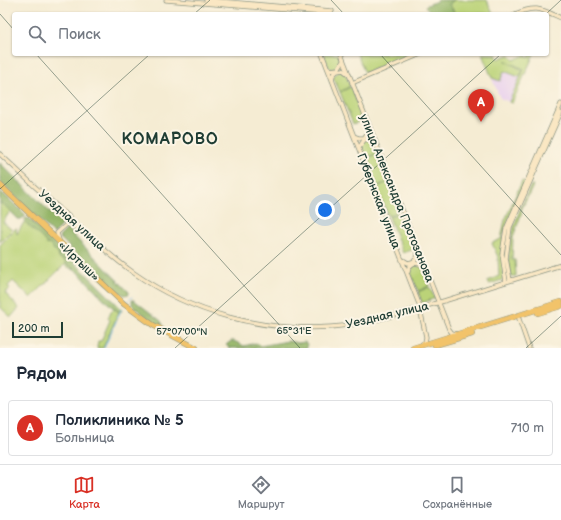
<!DOCTYPE html>
<html lang="ru">
<head>
<meta charset="utf-8">
<style>
  body { margin:0; font-family:"Balsamiq Sans",sans-serif; background:#f2f2f3; color:#1f2937 }
  .scale { position:absolute; left:12px; bottom:10px; width:51px; box-sizing:border-box; padding-left:4px; border:2px solid #1f3d34; border-top:0; font-size:11px; line-height:14px; white-space:nowrap; color:#1f3d34; -webkit-text-stroke:3px #fcf5e5; paint-order:stroke }
  .you { position:absolute; left:325px; top:210px; width:14px; height:14px; margin:-10px; border:3px solid #fff; border-radius:50%; background:#1a73e8; box-shadow:0 0 0 6px #1a73e833 }
  .badge { display:grid; place-items:center; width:26px; height:26px; border-radius:50%; background:#d93025; color:#fff; font-size:13px; font-weight:700 }
  .pin { position:absolute; translate:-50% -33px; filter:drop-shadow(0 1px 2px #0008) }
  .pin::after { content:''; position:absolute; top:21px; width:14px; height:12px; background:inherit; clip-path:polygon(0 0,100% 0,50% 100%) }
  .list { margin:0; padding:0; list-style:none }
  h2 { display:flex; justify-content:space-between; align-items:center; height:52px; margin:0; padding:0 16px; font-size:17px }
  h2 small { font-size:13px; font-weight:400; color:#747a83 }
  .list li { display:grid; grid-template-columns:26px 1fr auto; gap:12px; align-items:center; box-sizing:border-box; height:56px; margin:0 8px 8px; padding:0 8px; border:1px solid #e0e1e3; border-radius:4px }
  .list b { display:block; font-size:15px; white-space:nowrap }
  .list p { margin:0; font-size:13px; white-space:nowrap; color:#747a83 }
  .list em { font-size:13px; font-style:normal; color:#747a83 }
  .icon { flex:none; width:22px; height:22px; fill:none; stroke:currentColor; stroke-width:2; stroke-linecap:round; stroke-linejoin:round }
  .map { position:relative; flex:none; width:561px; height:348px; overflow:hidden }
  .search { position:absolute; background:#fff; box-shadow:0 1px 3px #0004; left:12px; right:12px; top:12px; height:44px; display:flex; align-items:center; gap:10px; box-sizing:border-box; padding:0 14px; border-radius:4px; color:#747a83; font-size:15px }
  .sheet { height:116px; background:#fff }
  nav { display:flex; justify-content:space-around; align-items:center; box-sizing:border-box; height:56px; border-top:1px solid #e0e1e3; background:#fff; font-size:11px; color:#747a83 }
  nav a { display:grid; justify-items:center; gap:2px }
  nav .on { color:#d93025 }
  .map>svg:first-child { display:block }
  .built { fill:#e9d2ed }
  .green { fill:#bbd378; stroke:#6d8856 }
  .forest { fill:#94b568; stroke:#5a794e }
  .lines { fill:none; stroke-linecap:round; stroke-linejoin:round }
  .stream { stroke:#68b4e1; stroke-width:1 }
  .secondary-casing { stroke:#8a9484; stroke-width:5 }
  .highway-casing { stroke:#8a9484; stroke-width:6 }
  .secondary { stroke:#fae7c3; stroke-width:3.5 }
  .highway { stroke:#f2c36a; stroke-width:5 }
  .ticks { fill:none; stroke:#1f3d34; stroke-width:1; stroke-opacity:0.45 }
  .labels { text-anchor:middle; stroke-width:4; stroke-linejoin:round; paint-order:stroke }
  .street-label { font-size:12px; fill:#1f3d34; stroke:#fcf5e5 }
  .district-label { font-size:16px; font-weight:bold; letter-spacing:1px; fill:#1f3d34; stroke:#fcf5e5 }
  .ticks-label { font-size:10px; text-anchor:middle; fill:#1f3d34; stroke:#fcf5e5; stroke-width:4; stroke-linejoin:round; paint-order:stroke }
</style>
</head>
<body>
<div class="map">
<svg width="561" height="348" viewBox="0 0 561 348">
  <rect width="100%" height="100%" fill="#fcf5e5"/>
  <filter id="ink" filterUnits="userSpaceOnUse"><feTurbulence type="fractalNoise" baseFrequency=".025" numOctaves="2"/><feDisplacementMap in="SourceGraphic" scale="8" xChannelSelector="R" yChannelSelector="G"/><feConvolveMatrix kernelMatrix="1 2 1 2 8 2 1 2 1" color-interpolation-filters="sRGB"/></filter>
  <filter id="wash" filterUnits="userSpaceOnUse"><feTurbulence type="fractalNoise" baseFrequency=".012" numOctaves="4" result="noise"/><feDisplacementMap in="SourceGraphic" scale="16" xChannelSelector="R" yChannelSelector="G"/><feGaussianBlur stdDeviation="0.9" result="paint"/><feColorMatrix in="noise" values="0 0 0 0 0 0 0 0 0 0 0 0 0 0 0 0 0 1.4 0 .05"/><feComposite in="paint" operator="in"/></filter>
  <g filter="url(#wash)">
    <rect width="100%" height="100%" fill="#f5ecd3"/>
    <path class="built" d="M506 61 524 69 509 102 500 98 488 69Z"/>
    <path class="green" d="M454 0H487L493 14H453L454 11 449 4Z
      M324 54H338L342 63 338 68 331 69 328 66Z
      M357 54H410L365 73Z
      M482 54H496L498 59 509 55 514 60 525 55 529 58 531 54H534L512 103 509 102 524 69 505 61 523 70 519 77 504 71 500 81 492 78Z
      M339 71 345 72 350 86 340 92 333 77Z
      M351 87 363 120 353 124 340 92Z
      M364 140H372L377 153 365 158 360 145Z
      M377 154 388 182 377 186 366 159Z
      M522 181 525 182 516 199 503 236 504 277 502 280 489 284 488 281 499 276 498 257 492 243 501 239 505 220Z
      M388 182 399 211 388 216 377 187Z
      M531 185 533 186 521 210 522 212 513 237 512 260H515L516 276H511C503 243 518 214 531 185Z
      M0 192 14 205 3 222 12 230 0 242Z
      M400 212 414 249 403 253 389 217Z
      M26 219 76 271 64 265 31 298 13 281 8 286 10 289 5 293 19 308 11 317 0 307V245L16 228 17 234Z
      M417 263 424 268 423 270 429 286 418 291 409 269Z
      M429 287 435 298 422 303 418 292Z
      M114 309 119 312 103 348H97L98 341H101L110 320 108 318 111 311Z"/>
    <path class="forest" d="M439 0H454L449 4 454 12 453 14H432L425 6Z
      M0 163 62 224 54 234 0 182Z
      M0 191 24 213 26 216 21 219H18L3 204H0Z
      M26 218 30 219 120 307 122 311 119 312C105 304 76 266 66 264L64 260 59 258 58 254 49 244 47 245C43 236 32 232 24 220Z
      M67 229 129 292V294L124 295 110 287 59 237Z
      M132 300H134L161 321 163 325C155 325 139 311 132 305Z
      M231 341H234L244 346 256 343 260 346 288 341 298 343 305 342 307 344V348H229L226 345Z"/>
    <g class="lines">
      <path class="stream" d="M126 303 132 297
        M104 348 122 308"/>
    </g>
  </g>
  <g filter="url(#ink)">
    <g class="lines">
      <defs>
        <path id="secondary" d="M166 0 325 13H329L332 11 206 0
          M515 14C536 5 541 9 561 18
          M322 54 419 304 426 337 425 342 422 344
          M341 54 449 329 452 333 457 334
          M327 67 331 70 338 69 343 61
          M332 80 333 75 337 71 343 70 348 74
          M352 83 421 54
          M354 136 359 138H364L369 131
          M359 148 364 140 368 139 373 140
          M0 154C23 176 46 197 70 218 90 237 111 257 134 273 191 313 262 332 331 327 370 324 409 311 447 300 485 288 523 277 561 265
          M59 240 57 233 67 224 72 225 85 234
          M403 260 408 263C415 262 418 259 418 252
          M408 272 409 267 414 263 420 264 424 267
          M510 280 506 258 510 227 561 112
          M506 282 502 254 506 229 561 104
          M519 319 529 348"/>
        <path id="highway" d="M0 185 124 304 153 325 196 348
          M538 313 561 306
          M435 345 472 334
          M413 348 561 302"/>
      </defs>
      <use href="#secondary" class="secondary-casing"/>
      <use href="#highway" class="highway-casing"/>
      <use href="#secondary" class="secondary"/>
      <use href="#highway" class="highway"/>
    </g>
  </g>
  <path class="ticks" d="M331 0 344 14M0 14 14 30M194 14 210 0M546 14 561 0M36 54 300 348M380 54 561 255M0 189 150 54M175 348 501 54M526 348 561 316"/>
  <g class="labels">
    <g class="street-label">
      <text transform="translate(397 198) rotate(68)" y="4">улица Александра Протозанова</text>
      <text transform="translate(379 201) rotate(69)" y="4">Губернская улица</text>
      <text transform="translate(72 220) rotate(42)" y="4">Уездная улица</text>
      <text transform="translate(79 261) rotate(44)" y="4">«Иртыш»</text>
      <text transform="translate(387 315) rotate(-13)" y="4">Уездная улица</text>
    </g>
    <g class="district-label">
      <text x="170" y="144">КОМАРОВО</text>
    </g>
  </g>
  <g class="ticks-label">
    <text x="294" y="334">65°31'E</text>
    <text x="182" y="335">57°07'00"N</text>
  </g>
</svg>
<div class="scale">200 m</div>
<div class="you"></div>
<div class="pin badge" style="left:481px;top:122px">A</div>
<div class="search"><svg class="icon" aria-label="search" viewBox="0 0 24 24"><circle cx="10" cy="10" r="6"/><path d="M15 15l6 6"/></svg>Поиск</div>
</div>
<section class="sheet">
<h2>Рядом<small></small></h2>
<ul class="list">
<li><span class="badge">A</span><div><b>Поликлиника № 5</b><p>Больница</p></div><em>710 m</em></li>
</ul>
</section>
<nav>
<a class="on"><svg class="icon" aria-label="map" viewBox="0 0 24 24"><path d="M3 6l6-2 6 2 6-2v14l-6 2-6-2-6 2zM9 4v14M15 6v14"/></svg>Карта</a>
<a><svg class="icon" aria-label="directions" viewBox="0 0 24 24"><path d="M12 3l9 9-9 9-9-9zM9 14v-3h6M13 9l2 2-2 2"/></svg>Маршрут</a>
<a><svg class="icon" aria-label="saved" viewBox="0 0 24 24"><path d="M7 4h10v16l-5-4-5 4z"/></svg>Сохранённые</a>
</nav>
</body>
</html>
